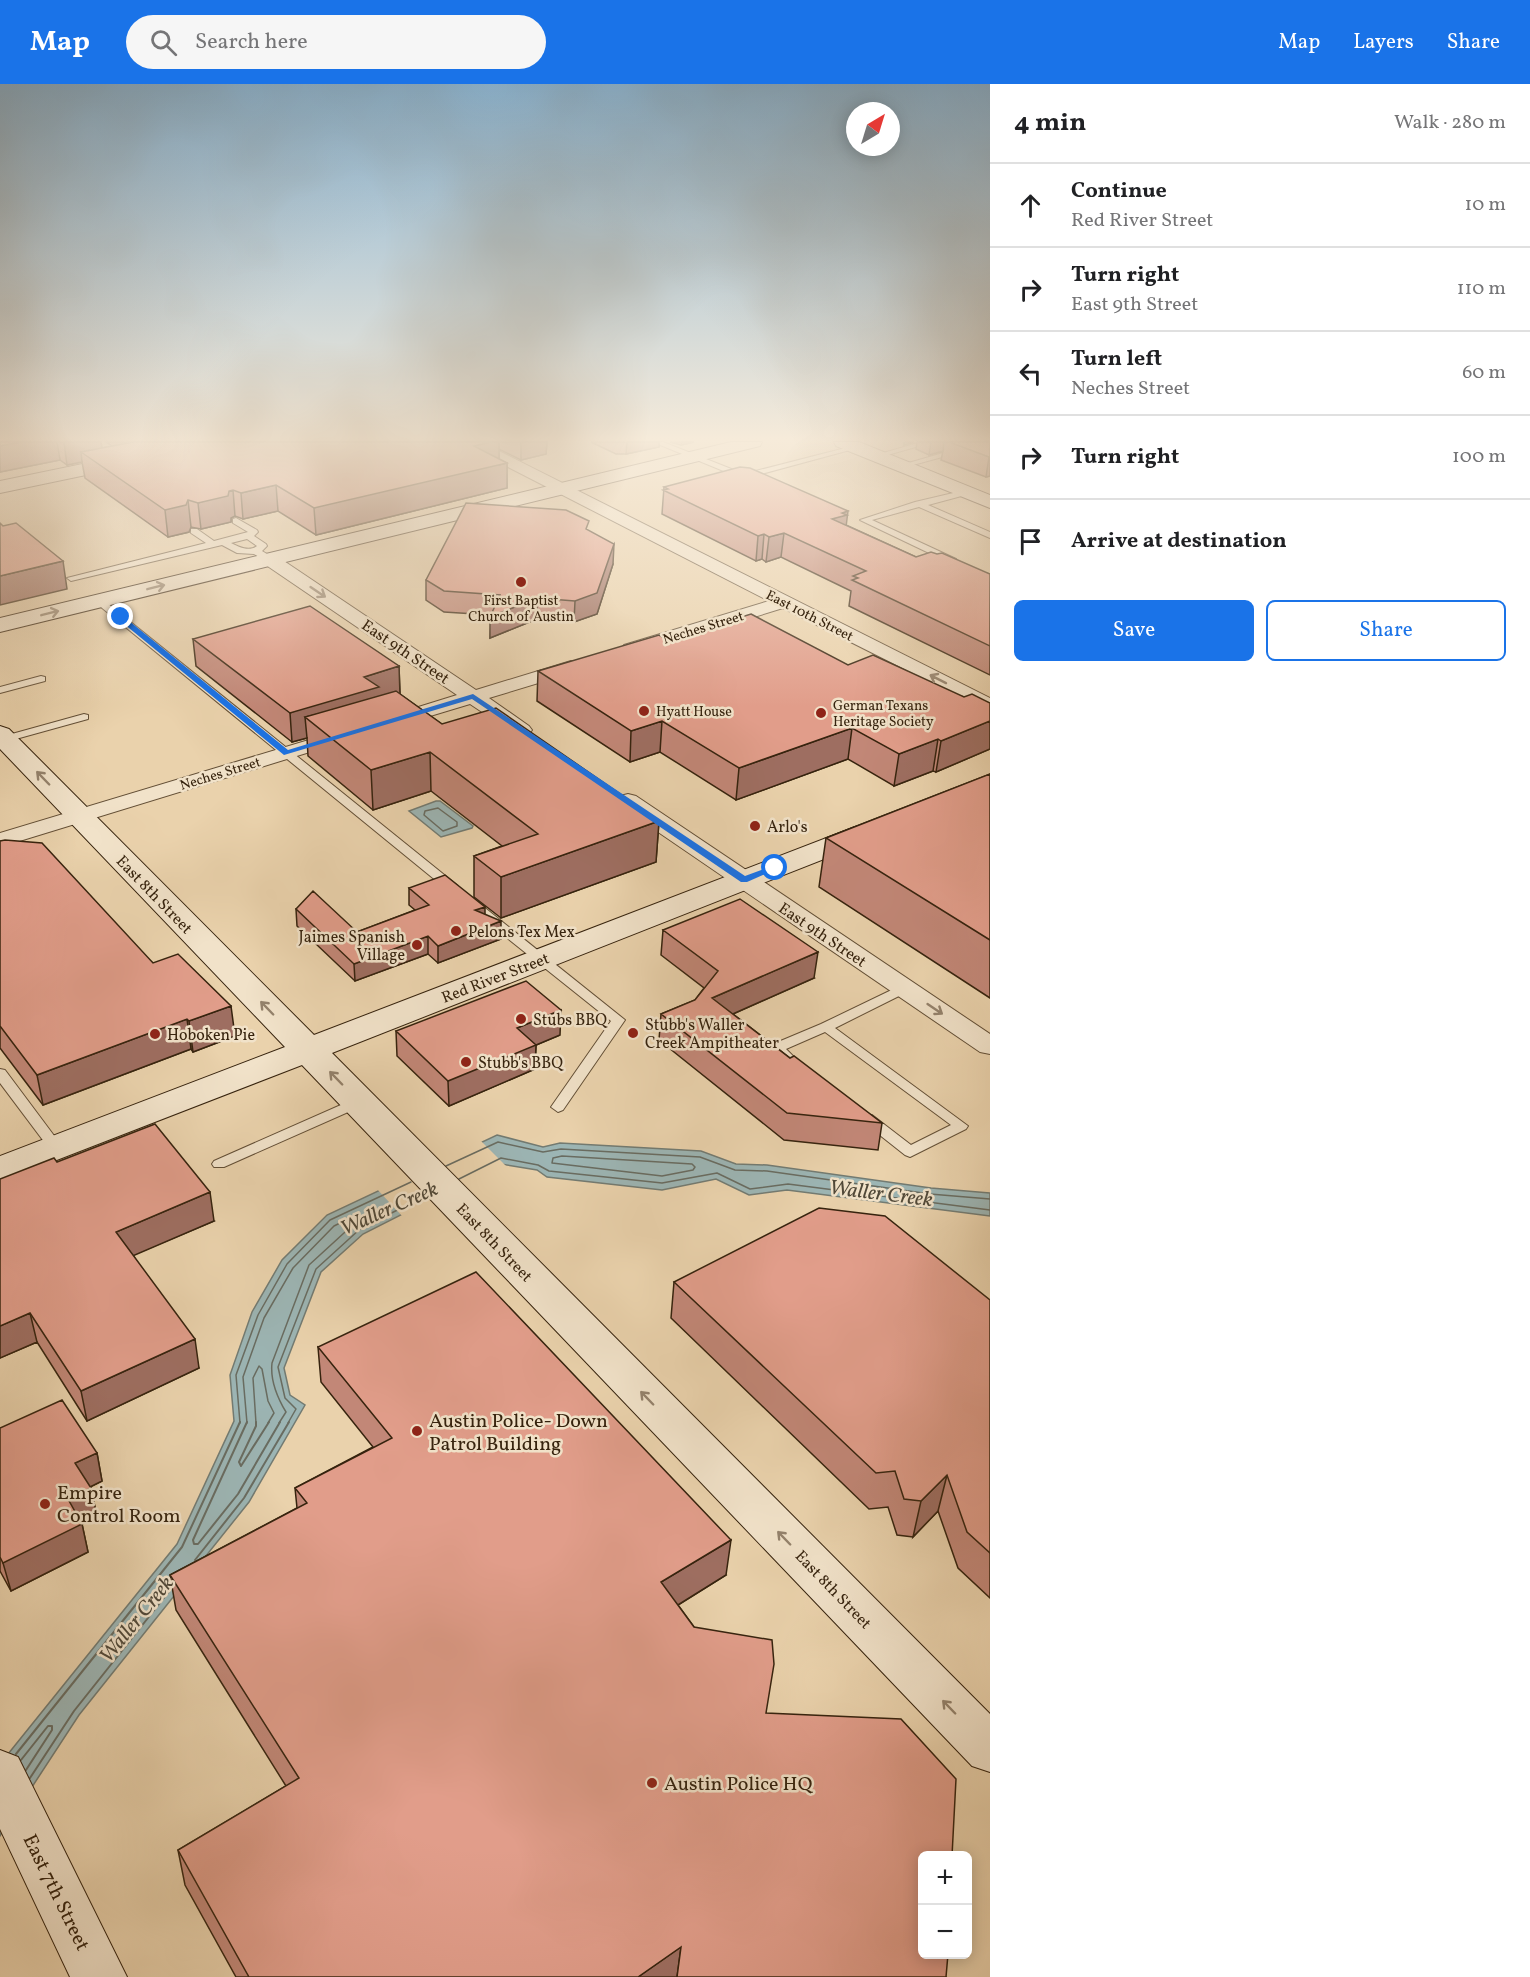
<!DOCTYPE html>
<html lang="en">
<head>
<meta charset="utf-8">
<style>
  body { margin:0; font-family:Vollkorn,serif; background:#f6f6f6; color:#202124 }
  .controls { position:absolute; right:18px; bottom:18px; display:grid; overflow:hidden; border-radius:9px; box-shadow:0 3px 15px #0003 }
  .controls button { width:54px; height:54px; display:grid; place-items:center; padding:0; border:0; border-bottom:2px solid #e0e0e0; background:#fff; color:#202124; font:30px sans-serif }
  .compass { position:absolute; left:846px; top:18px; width:54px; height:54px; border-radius:50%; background:#fff; box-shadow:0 3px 15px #0003; rotate:38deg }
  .stop { position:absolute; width:18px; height:18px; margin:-14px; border:4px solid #1a73e8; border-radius:50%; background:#fff }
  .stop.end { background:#1a73e8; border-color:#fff; box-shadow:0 2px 6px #0008 }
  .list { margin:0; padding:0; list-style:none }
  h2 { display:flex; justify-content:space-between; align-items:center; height:78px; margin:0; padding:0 24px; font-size:26px }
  h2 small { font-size:20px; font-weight:400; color:#757577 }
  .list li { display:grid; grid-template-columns:39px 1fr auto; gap:18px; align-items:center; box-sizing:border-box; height:84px; padding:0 24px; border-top:2px solid #e0e0e0 }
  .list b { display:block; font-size:22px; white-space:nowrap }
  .list p { margin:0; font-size:20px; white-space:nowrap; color:#757577 }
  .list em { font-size:20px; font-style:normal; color:#757577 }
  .actions { display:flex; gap:12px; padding:18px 24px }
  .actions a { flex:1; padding:14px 0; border:2px solid #1a73e8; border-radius:9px; text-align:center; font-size:21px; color:#1a73e8 }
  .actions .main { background:#1a73e8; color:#fff }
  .icon { flex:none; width:33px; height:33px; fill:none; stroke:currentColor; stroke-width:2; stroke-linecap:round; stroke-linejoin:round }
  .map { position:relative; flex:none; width:990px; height:1893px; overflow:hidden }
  header { display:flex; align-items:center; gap:36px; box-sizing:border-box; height:84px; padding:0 30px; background:#1a73e8; color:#fff }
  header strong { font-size:28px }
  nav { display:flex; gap:33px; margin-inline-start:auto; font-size:21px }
  .search { width:420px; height:54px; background:#f6f6f6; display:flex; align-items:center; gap:15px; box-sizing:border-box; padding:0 21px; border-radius:33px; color:#757577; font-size:22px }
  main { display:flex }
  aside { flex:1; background:#fff }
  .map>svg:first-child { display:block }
  .water { fill:#9cb5b4; stroke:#737b72; stroke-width:1.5 }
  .pier { fill:#ead2ac }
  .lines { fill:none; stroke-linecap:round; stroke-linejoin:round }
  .shore-far1 { stroke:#696c61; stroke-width:1.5 }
  .shore { stroke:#696c61; stroke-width:2 }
  .service-casing { stroke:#634f36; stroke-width:2 }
  .minor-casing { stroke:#634f36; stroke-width:2 }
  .secondary-casing { stroke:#36230e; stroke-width:2 }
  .service { fill:#f1e2c9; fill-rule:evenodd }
  .minor { fill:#f1e2c9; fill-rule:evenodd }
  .secondary { fill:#f1e2c9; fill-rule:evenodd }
  .wall { fill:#c28777; stroke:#36230e; stroke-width:1.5 }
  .shaded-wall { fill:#9e6e61; stroke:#36230e; stroke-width:1.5 }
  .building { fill:#e19d8a; stroke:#36230e; stroke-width:1.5 }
  .oneway { stroke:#94826c }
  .route { fill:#1a73e8 }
  .poi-dot { fill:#8f2418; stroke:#f1e2c9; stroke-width:2 }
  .labels { text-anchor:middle; stroke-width:5; stroke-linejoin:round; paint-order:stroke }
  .far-poi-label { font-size:14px; fill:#36230e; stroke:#f1e2c9; text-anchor:start }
  .far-street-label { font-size:14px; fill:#36230e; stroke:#f1e2c9 }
  .street-label { font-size:16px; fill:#36230e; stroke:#f1e2c9 }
  .poi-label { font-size:16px; fill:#36230e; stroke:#f1e2c9; text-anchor:start }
  .near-poi-label { font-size:20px; fill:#36230e; stroke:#f1e2c9; text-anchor:start }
  .near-street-label { font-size:20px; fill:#36230e; stroke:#f1e2c9 }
  .near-water-label { font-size:21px; font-style:italic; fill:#504838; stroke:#f1e2c9 }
</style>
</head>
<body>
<header>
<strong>Map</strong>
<div class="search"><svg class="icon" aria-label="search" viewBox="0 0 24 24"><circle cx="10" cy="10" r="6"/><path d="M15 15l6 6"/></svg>Search here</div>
<nav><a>Map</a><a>Layers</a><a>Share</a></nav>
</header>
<main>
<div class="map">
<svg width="990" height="1893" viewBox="0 0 990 1893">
  <rect width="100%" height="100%" fill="#ead2ac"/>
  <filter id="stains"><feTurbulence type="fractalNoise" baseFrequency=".00333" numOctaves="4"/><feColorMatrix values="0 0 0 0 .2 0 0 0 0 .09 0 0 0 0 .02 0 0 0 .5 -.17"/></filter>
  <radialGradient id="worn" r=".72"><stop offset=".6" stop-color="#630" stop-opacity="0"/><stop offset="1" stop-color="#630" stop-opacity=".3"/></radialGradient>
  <path class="water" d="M436 717H440L473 742 472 744 441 753 409 727Z
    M497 1051 543 1063 560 1059 701 1067 736 1080 767 1081 931 1104 990 1109V1132L787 1106 749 1111 716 1095 662 1106 547 1093 537 1086 501 1080 363 1150 321 1188 284 1284 290 1311 305 1321 249 1418 79 1631 0 1752V1680L177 1460 234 1337 230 1291 252 1228 282 1176 327 1131Z"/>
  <path class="pier" d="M480 1056 508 1084 502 1083 403 1133 376 1104Z"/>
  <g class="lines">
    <path class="shore-far1" d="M438 724 457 738V742L443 747 424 731 425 727Z
      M562 1072 692 1080 695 1083 693 1086 662 1092 552 1079 553 1074Z
      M446 1082 498 1058 543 1068 561 1065 700 1073 735 1086 767 1087 930 1110 990 1115
      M459 1095 501 1074 538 1081 549 1087 662 1099 717 1089 750 1105 788 1100 990 1126
      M240 1339 236 1291 258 1231 287 1180 330 1136 411 1098
      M247 1339 243 1293 264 1234 293 1184 334 1142 352 1133 356 1134V1138L309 1181 272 1279C270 1297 277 1313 286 1328L279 1339
      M256 1339 253 1294 259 1282 262 1285 268 1317 274 1329 268 1339
      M288 1339 296 1325 285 1314 278 1283 316 1185 360 1145 425 1112"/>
    <path class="shore" d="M247 1338 193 1456 194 1460H198L238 1410 280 1338
      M256 1338V1342L239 1378 241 1382 269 1338
      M195 1476 244 1414 289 1338
      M16 1670 182 1463 240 1338
      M21 1676 48 1642H52V1646L26 1686
      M30 1694 74 1627 171 1505"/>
    <defs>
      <path id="service" d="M653 358H663L744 390 857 361 861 363 743 395Z
        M921 358H933L877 374 873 372Z
        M981 358H990V360L902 384 898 382Z
        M966 406 970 408 969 410 928 421 990 448V454L919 423 872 436 956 475V479H950L860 436 915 418Z
        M236 434 257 446 258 448 254 452 266 460 267 462 262 467 272 473V477H266L254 470 237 469 222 461 71 497 67 494 206 459 191 449V445H197L214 457 248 448 233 439V435ZM247 455 257 462C249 468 239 463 231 459Z
        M96 515H102L458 802 460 805 458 808H450L96 519Z
        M41 592 45 593V597L0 609V603Z
        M84 630 88 631V635L5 658 0 655 1 653Z
        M471 815 475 816 625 936 563 1026 558 1028 551 1023 611 937 467 822 465 819 467 816Z
        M904 900 911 904 909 907 835 944 968 1042 966 1045 910 1073 905 1071 862 1037 860 1034 862 1031H872L911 1061 951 1041 825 948 786 965 794 973 792 976H782L769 964 771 961 821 940Z
        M0 985 5 986 61 1061 63 1064 61 1067H51L0 999Z
        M359 1013 366 1018 364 1021 224 1083H214L212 1080 214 1077Z"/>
      <path id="minor" d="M463 358H481L990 614V628L783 524 638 569H624L621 565 624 561 769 517 465 361Z
        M269 470 275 471 476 606 571 577 578 579 581 583 578 587 489 614 529 642 532 646 529 650 522 652 515 650 470 620 397 642 390 644 383 642 380 638 383 634 457 611 263 479 260 475 263 471Z
        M342 646 349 648 353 652 349 656 0 763V749Z
        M628 710 636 712 990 950V970L980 968 620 722 617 717 620 712Z"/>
      <path id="secondary" d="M189 358H224L222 362 215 364 0 409V397Z
        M731 358H762L760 362 0 548V534Z
        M834 358H859L990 411V424L836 362Z
        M0 642 9 645 314 951 855 743 865 741 875 743 879 749 875 755 332 969 990 1630V1688L972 1682 302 981 0 1098V1072L285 963 0 665Z
        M0 1666 18 1673 127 1893H70L0 1745Z"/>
    </defs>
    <use href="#service" class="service-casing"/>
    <use href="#minor" class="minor-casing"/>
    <use href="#secondary" class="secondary-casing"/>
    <use href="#service" class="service"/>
    <use href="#minor" class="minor"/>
    <use href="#secondary" class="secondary"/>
  </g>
  <path class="wall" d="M0 358H101L102 364 112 362 106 358H547L546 370 521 376 499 365V375L507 379V404L316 451 278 427 243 435 235 432 231 434V438L201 445 191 443 189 448 168 453 85 394 82 378 67 381 60 376 0 388Z
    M591 358H659V363L626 370H616Z
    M670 358H694L681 361Z
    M917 358H990V392L986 393 941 376 943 367 929 371 916 365Z
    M664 403 846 441 916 473 990 490V591L849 522 851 507 781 473 766 478 762 475 756 477 662 430Z
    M589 447 613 480 597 530 574 538 537 535 490 554 491 531 444 528 426 516V496Z
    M193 555 399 582 400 610 442 640 659 737 656 778 501 834 474 813V772L502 762 431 707 373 726 308 672 307 654 292 658 196 582Z
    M667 556 848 581 964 613 990 619V665L936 688 933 687 894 702 848 675 736 716 660 668 630 678 537 617 538 587Z
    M990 690V914L819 803 826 754Z
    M0 757 153 879 235 952 193 968 191 965 43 1021 0 964Z
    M409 804 485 831 501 855 438 879 428 870 355 897 297 842 296 825 357 848 415 826 409 821Z
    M663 846 814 894 733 930 790 974 882 1039 878 1066 784 1056 659 956 661 930 695 916 704 904 661 871Z
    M396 947 560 951 536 961 535 985 449 1022 397 972Z
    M57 1078 214 1137 133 1171 199 1284 87 1337 37 1258 0 1274Z
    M674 1198 990 1216V1514L958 1484 938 1427 913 1453 897 1451 888 1423 869 1425 671 1234Z
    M318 1263 726 1491 678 1521 694 1543 766 1629 946 1893H236L185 1801 178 1766 286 1702 176 1526 170 1491 297 1424 295 1404 373 1363 321 1298Z
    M0 1344 97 1369 102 1397 90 1403 97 1432 82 1440 88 1468 11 1507 0 1487Z"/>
  <path class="shaded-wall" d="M21 358H57L60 376 0 388V362Z
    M64 358H101L103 373 81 368 82 378 67 381Z
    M491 358H499V381L507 379V404L316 451 314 424 474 362Z
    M521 358H547L546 370 521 376Z
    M627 358H659V363L626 370Z
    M682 358H694L681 361Z
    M904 358H914L904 361Z
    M931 358H944L943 367 929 371Z
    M989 373H990V392L986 393Z
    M276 401 278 427 243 435 241 409Z
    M233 406 235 432 231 434V438L201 445 198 419Z
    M188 416 191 443 189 448 168 453 165 426Z
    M848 427 845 451 832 435 842 429Z
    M784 449 781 473 766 478 769 453Z
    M764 450 762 475 756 477 758 452Z
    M614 460 613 480 597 530 574 538 575 517Z
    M63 477 67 505 0 521V492Z
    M537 514V535L490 554V533Z
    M399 582 400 611 305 633 307 654 292 658 290 629 364 593Z
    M662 637 660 668 630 678 631 647Z
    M990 637V665L936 688 941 657Z
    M852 644 848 675 736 716 739 684Z
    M938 655 933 687 894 702 899 670Z
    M430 668 431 707 373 726 371 686Z
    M659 737 656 778 501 834V793Z
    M485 823V840L475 826Z
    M501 837V855L438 879V862Z
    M428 852V870L355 897 354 880Z
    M818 868 814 894 710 940 712 914Z
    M231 922 235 952 193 968 189 937Z
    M561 926 560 951 536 961 535 985 449 1022 448 997 517 944Z
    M187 935 191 965 43 1021 37 991Z
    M210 1108 214 1137 121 1177 116 1148Z
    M30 1229 37 1258 0 1274V1242Z
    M195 1255 199 1284 87 1337 81 1307Z
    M97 1369 102 1397 82 1407 75 1379Z
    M947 1391 938 1427 913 1453 921 1417Z
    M91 1404 97 1432 82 1440 88 1468 11 1507 3 1479 68 1415Z
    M731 1456 726 1491 657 1534 661 1498Z
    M681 1863 677 1893H638Z"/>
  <path class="building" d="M0 358H21L0 362Z
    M133 358H491L474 362 507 379 314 424 276 401 241 409 233 406 229 407 228 412 198 419 188 416 186 421 165 426 81 368Z
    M949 358H990V373H989Z
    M740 383 750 384 848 427 842 429 847 431 832 435 916 473 931 468 937 470 942 469 990 490V562L852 496 858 494 853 492 866 487 784 449 769 453 764 450 758 452 663 406 668 405 664 403Z
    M466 419 566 426 589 437 586 445 614 460 597 509 575 517 537 514 490 533 500 511 444 507 426 496Z
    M0 439 3 442 16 439 63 477 0 492Z
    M310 522 399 582 364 593 379 603 290 629 193 555Z
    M751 530 848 581 873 571 964 613 972 610 990 619V637L941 657 938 655 899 670 852 644 739 684 662 637 631 647 538 587 659 551 667 556Z
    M396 607 442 640 496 624 659 737 501 793 474 772 538 750 430 668 371 686 305 633Z
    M990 690V856L826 754Z
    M5 756 42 759 153 879 178 870 231 922 189 937 187 935 37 991 0 942V757Z
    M445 791 485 823 475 826 501 837 438 862 428 852 354 880 296 825 313 807 357 848 429 821 409 804Z
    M740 815 818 868 712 914 790 974 794 972 882 1039 787 1029 661 930 695 916 718 887 663 846Z
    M526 897 561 926 517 944 536 961 448 997 396 947Z
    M155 1040 210 1108 116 1148 195 1255 81 1307 30 1229 0 1242V1095L54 1074 57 1078Z
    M819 1124 885 1132 990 1216V1469L967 1448 947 1391 921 1417 904 1415 895 1387 876 1389 674 1198Z
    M476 1188 731 1456 661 1498 694 1543 772 1556 774 1580 766 1629 901 1635 956 1695 952 1772H922V1870H948L946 1893H677L681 1863 638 1893H249L178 1766 299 1694 170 1491 307 1419 295 1404 392 1354 318 1263Z
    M62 1316 97 1369 75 1379 91 1404 68 1415 82 1440 3 1479 0 1473V1344Z"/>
  <defs><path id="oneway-shaft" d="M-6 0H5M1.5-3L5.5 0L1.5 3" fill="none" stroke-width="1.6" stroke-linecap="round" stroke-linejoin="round" transform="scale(1.5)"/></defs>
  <g class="oneway">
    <use href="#oneway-shaft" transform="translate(156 503) rotate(-14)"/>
    <use href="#oneway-shaft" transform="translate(318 508) rotate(34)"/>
    <use href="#oneway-shaft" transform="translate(50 529) rotate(-14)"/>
    <use href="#oneway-shaft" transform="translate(938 595) rotate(-153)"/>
    <use href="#oneway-shaft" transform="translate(43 694) rotate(-134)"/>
    <use href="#oneway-shaft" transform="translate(267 924) rotate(-134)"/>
    <use href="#oneway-shaft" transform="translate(935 925) rotate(34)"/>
    <use href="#oneway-shaft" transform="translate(336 994) rotate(-134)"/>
    <use href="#oneway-shaft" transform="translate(647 1314) rotate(-134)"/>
    <use href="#oneway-shaft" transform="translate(784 1454) rotate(-134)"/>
    <use href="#oneway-shaft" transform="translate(949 1623) rotate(-134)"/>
  </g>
  <linearGradient id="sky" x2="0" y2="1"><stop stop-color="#89b4d3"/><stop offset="0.57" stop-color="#f6ebda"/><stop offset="1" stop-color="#f6ebda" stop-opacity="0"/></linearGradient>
  <rect width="990" height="623" fill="url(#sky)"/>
  <path class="route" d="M118 532H123L288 666 473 610 745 792 775 781 779 784 747 798H741L472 615 284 671 118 535Z"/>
  <g class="poi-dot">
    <circle cx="521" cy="498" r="6"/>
    <circle cx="644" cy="627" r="6"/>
    <circle cx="821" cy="629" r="6"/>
    <circle cx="755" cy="742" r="6"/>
    <circle cx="456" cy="847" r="6"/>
    <circle cx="417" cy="861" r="6"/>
    <circle cx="521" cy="935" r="6"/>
    <circle cx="633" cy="949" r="6"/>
    <circle cx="155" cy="950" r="6"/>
    <circle cx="466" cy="978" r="6"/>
    <circle cx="417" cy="1347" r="6"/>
    <circle cx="45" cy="1420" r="6"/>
    <circle cx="652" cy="1699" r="6"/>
  </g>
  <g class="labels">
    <g class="far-poi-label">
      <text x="521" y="521" text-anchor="middle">First Baptist<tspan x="521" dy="16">Church of Austin</tspan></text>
      <text x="833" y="626">German Texans<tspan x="833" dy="16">Heritage Society</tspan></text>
      <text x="656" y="632">Hyatt House</text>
    </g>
    <g class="far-street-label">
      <text transform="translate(810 531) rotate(27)" y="5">East 10th Street</text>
      <text transform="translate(703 543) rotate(-17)" y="5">Neches Street</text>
      <text transform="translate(220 689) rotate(-17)" y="5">Neches Street</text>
    </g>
    <g class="street-label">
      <text transform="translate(406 567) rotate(34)" y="6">East 9th Street</text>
      <text transform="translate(155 810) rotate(46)" y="6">East 8th Street</text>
      <text transform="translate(823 850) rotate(34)" y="6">East 9th Street</text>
      <text transform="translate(495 893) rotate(-21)" y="6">Red River Street</text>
      <text transform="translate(495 1158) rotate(46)" y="6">East 8th Street</text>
      <text transform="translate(834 1505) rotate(46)" y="6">East 8th Street</text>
    </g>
    <g class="poi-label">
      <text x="767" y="748">Arlo's</text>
      <text x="468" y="853">Pelons Tex Mex</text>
      <text x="405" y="858" text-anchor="end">Jaimes Spanish<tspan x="405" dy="18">Village</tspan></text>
      <text x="533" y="941">Stubs BBQ</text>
      <text x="645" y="946">Stubb's Waller<tspan x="645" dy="18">Creek Ampitheater</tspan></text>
      <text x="167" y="956">Hoboken Pie</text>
      <text x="478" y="984">Stubb's BBQ</text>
    </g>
    <g class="near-poi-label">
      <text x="429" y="1343">Austin Police- Down<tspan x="429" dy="23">Patrol Building</tspan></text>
      <text x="57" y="1415">Empire<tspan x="57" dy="23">Control Room</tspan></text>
      <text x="664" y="1706">Austin Police HQ</text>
    </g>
    <g class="near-street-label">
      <text transform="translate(57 1808) rotate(64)" y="7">East 7th Street</text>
    </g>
    <g class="near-water-label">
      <text transform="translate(881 1109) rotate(7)" y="7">Waller Creek</text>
      <text transform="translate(389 1124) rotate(-24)" y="7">Waller Creek</text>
      <text transform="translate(136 1535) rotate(-51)" y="7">Waller Creek</text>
    </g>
  </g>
  <rect width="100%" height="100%" filter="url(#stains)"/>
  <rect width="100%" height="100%" fill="url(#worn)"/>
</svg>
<div class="controls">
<button>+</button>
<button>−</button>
</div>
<svg class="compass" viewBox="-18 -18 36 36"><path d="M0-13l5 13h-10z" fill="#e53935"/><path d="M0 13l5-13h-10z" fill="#757577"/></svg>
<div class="stop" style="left:775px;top:784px"></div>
<div class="stop end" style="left:121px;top:533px"></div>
</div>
<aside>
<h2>4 min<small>Walk · 280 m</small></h2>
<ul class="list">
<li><svg class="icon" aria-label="ahead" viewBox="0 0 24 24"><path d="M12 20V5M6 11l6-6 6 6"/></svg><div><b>Continue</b><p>Red River Street</p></div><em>10 m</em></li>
<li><svg class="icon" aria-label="right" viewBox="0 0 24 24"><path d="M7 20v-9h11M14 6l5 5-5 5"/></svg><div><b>Turn right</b><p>East 9th Street</p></div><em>110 m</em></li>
<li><svg class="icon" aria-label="left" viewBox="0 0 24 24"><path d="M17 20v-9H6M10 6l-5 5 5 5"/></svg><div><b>Turn left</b><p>Neches Street</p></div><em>60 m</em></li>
<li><svg class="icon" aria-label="right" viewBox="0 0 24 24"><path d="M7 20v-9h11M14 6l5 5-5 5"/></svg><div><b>Turn right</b></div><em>100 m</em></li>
<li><svg class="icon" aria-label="arrive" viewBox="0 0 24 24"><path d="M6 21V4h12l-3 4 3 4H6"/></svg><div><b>Arrive at destination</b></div></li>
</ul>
<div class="actions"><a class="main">Save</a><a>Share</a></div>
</aside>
</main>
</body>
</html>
